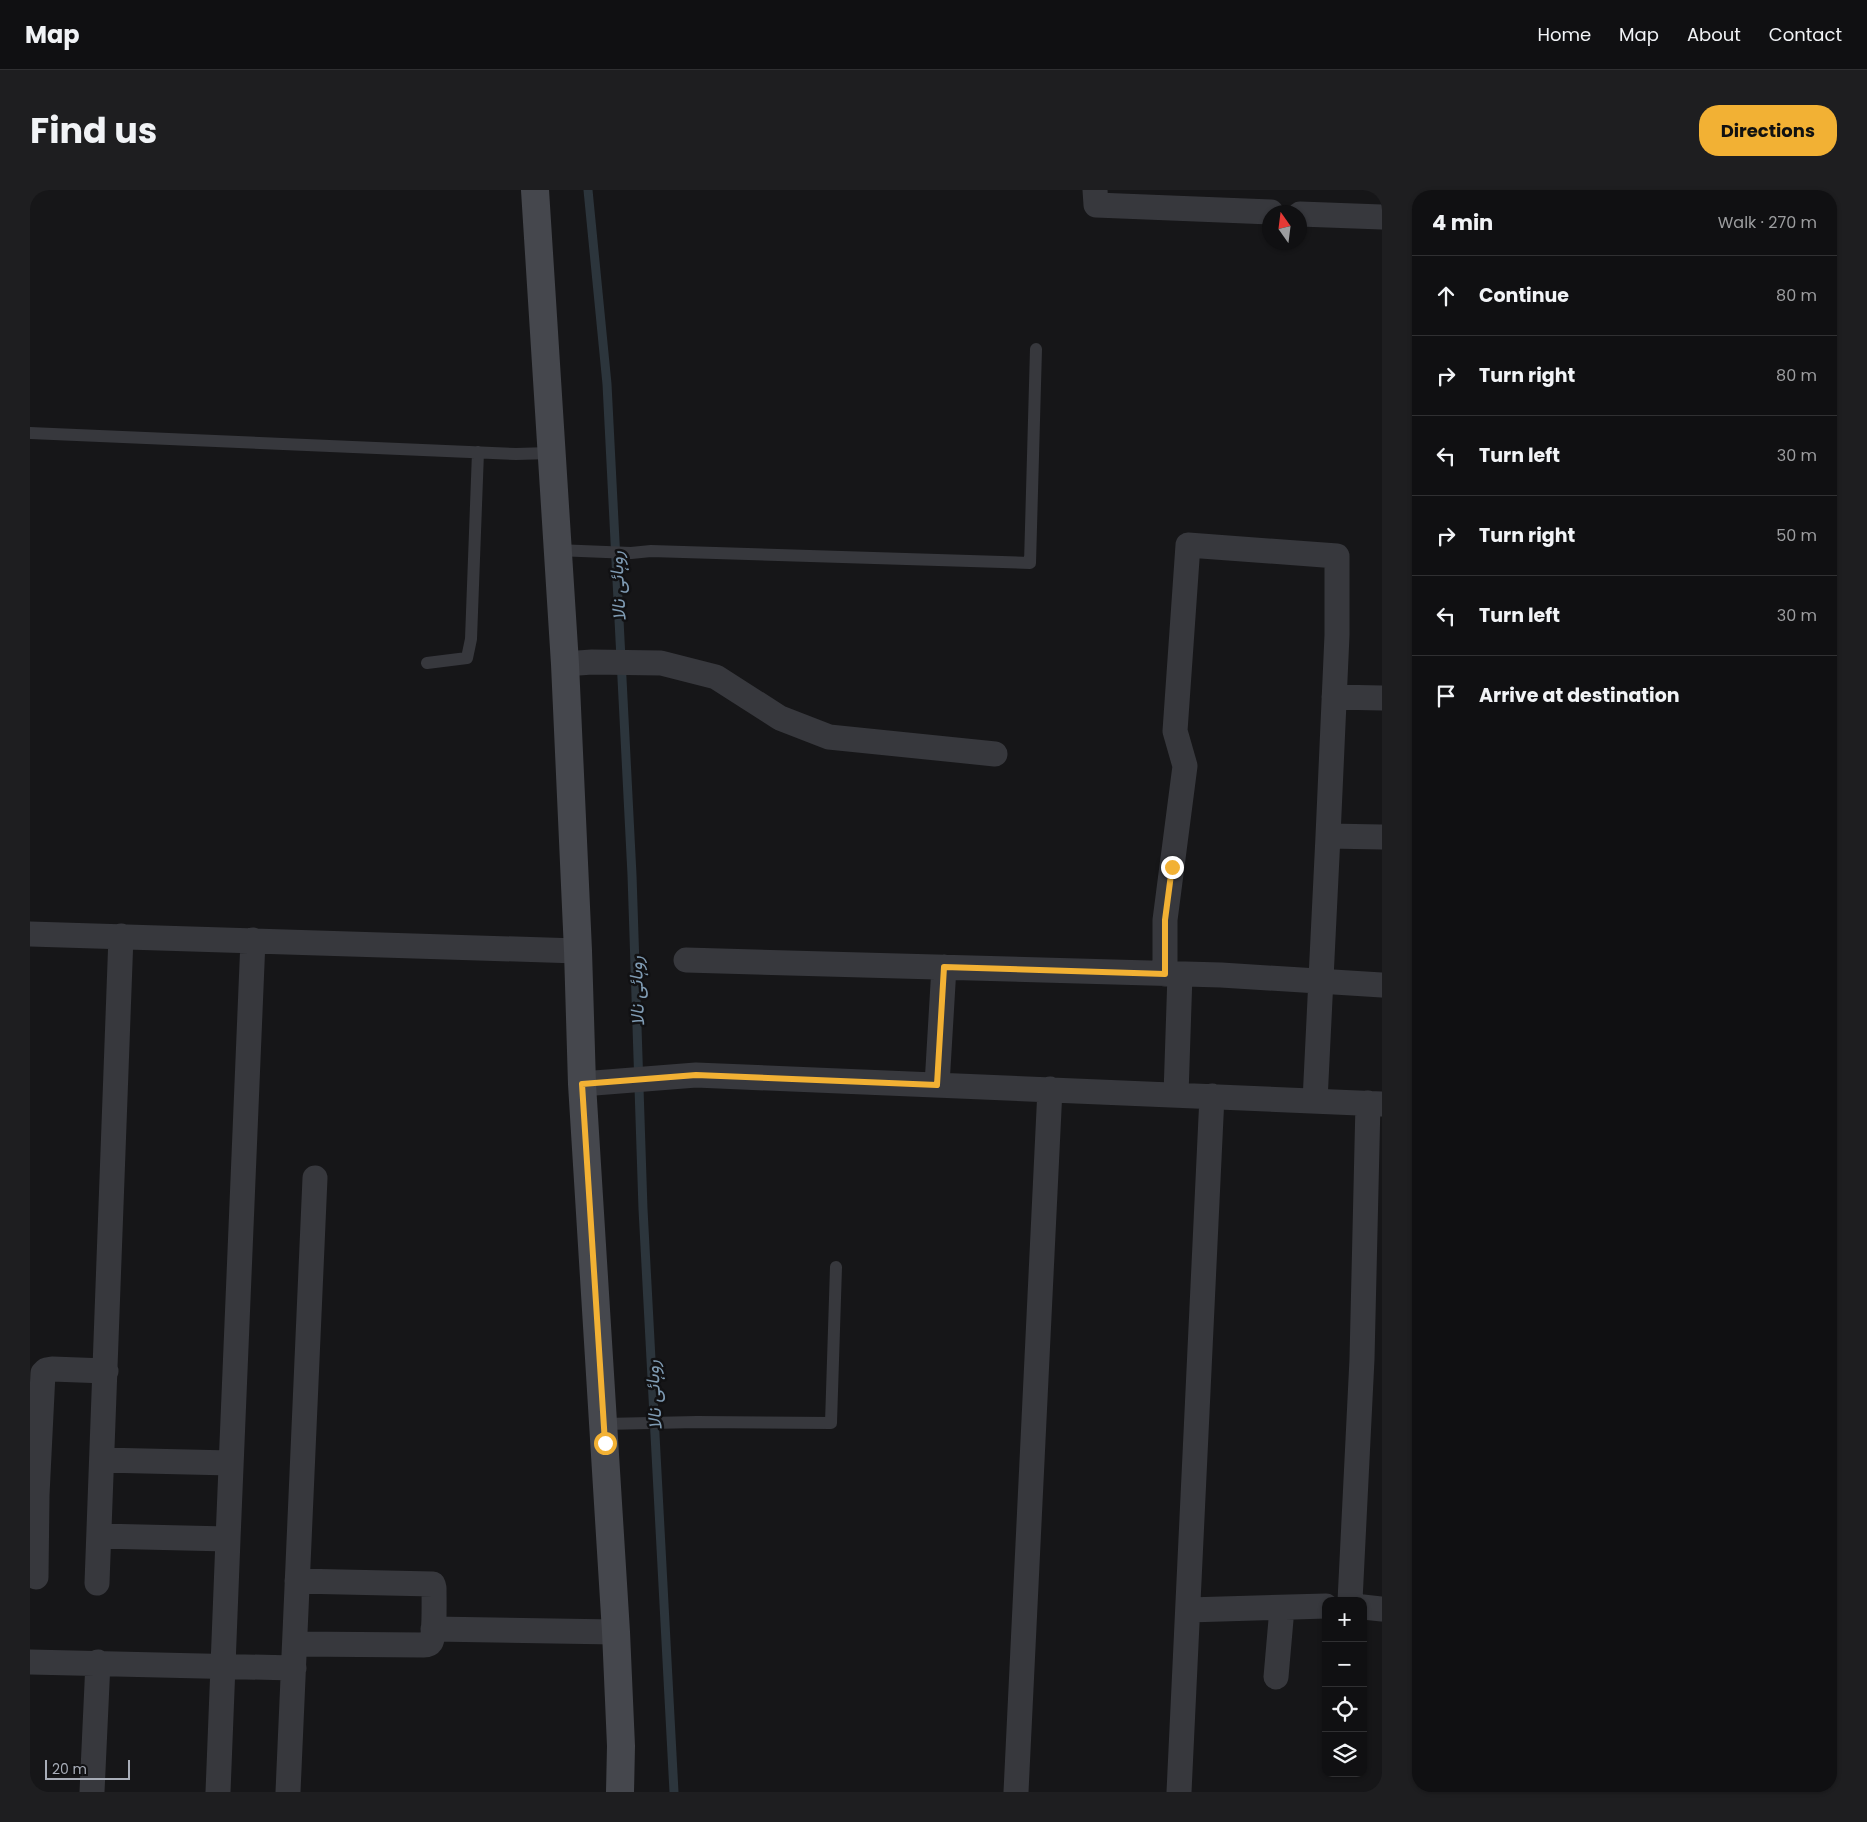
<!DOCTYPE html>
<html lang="en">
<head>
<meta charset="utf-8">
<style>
  body { margin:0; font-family:Poppins,Vazirmatn,sans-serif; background:#1e1e20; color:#f1f3f6 }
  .controls { position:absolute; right:15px; bottom:15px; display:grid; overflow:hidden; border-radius:10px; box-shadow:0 1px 4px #0004 }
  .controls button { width:45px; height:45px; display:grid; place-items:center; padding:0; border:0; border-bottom:1px solid #303032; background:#101012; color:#f1f3f6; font:25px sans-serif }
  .compass { position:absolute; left:1232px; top:15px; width:45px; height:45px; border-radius:50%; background:#101012; box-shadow:0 1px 4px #0004; rotate:346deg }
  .scale { position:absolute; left:15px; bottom:12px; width:85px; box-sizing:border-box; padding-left:5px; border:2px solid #a8adb8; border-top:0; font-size:14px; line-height:18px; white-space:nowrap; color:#a8adb8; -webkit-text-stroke:4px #111113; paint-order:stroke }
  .stop { position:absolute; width:15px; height:15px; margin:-11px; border:4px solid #f2b134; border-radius:50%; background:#fff }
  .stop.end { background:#f2b134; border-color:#fff; box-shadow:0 1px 5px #0008 }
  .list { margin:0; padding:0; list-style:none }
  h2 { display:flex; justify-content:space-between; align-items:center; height:65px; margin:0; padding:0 20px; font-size:21px }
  h2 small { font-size:16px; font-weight:400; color:#9c9d9f }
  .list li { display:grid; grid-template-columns:32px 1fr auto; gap:15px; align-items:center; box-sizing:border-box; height:80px; padding:0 20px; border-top:1px solid #303032 }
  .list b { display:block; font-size:19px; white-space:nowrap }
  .list em { font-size:16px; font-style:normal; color:#9c9d9f }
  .icon { flex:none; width:28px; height:28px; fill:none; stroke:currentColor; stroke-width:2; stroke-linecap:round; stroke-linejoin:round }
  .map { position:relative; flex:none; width:1352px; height:1602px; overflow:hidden; border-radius:20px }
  header { display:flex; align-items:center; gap:30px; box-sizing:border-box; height:70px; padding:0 25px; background:#101012; border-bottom:1px solid #303032 }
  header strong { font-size:24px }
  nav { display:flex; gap:28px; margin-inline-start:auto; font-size:18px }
  .intro { display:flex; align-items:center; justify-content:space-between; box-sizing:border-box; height:120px; padding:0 30px }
  h1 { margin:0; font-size:35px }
  .button { padding:12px 22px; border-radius:20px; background:#f2b134; color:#111; font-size:18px; font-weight:700 }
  main { display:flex; gap:30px; padding:0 30px }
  aside { flex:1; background:#101012; border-radius:20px; box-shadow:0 1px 4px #0004 }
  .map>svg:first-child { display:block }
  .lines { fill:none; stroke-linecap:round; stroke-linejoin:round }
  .stream { stroke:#2c353c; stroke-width:9 }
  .lane { stroke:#37383d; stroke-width:12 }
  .street { stroke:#37383d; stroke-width:25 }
  .secondary { stroke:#45474d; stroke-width:28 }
  .route { stroke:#f2b134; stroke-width:6 }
  .labels { text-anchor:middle; stroke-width:5; stroke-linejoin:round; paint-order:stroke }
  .water-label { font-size:19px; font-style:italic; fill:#7f9bb3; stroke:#111113 }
</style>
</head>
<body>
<header>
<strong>Map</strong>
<nav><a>Home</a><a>Map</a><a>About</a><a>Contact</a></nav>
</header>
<div class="intro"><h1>Find us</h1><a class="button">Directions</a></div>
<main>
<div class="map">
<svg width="1352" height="1602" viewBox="0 0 1352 1602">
  <rect width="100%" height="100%" fill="#161618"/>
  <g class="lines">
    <path class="stream" d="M558 0 577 194 602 685 613 1019 644 1602"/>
    <path class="lane" d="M0 243 486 264 520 263
      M526 360 601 363 621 361 1000 373 1006 159
      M397 473 437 468 441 449 448 262
      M574 1234 667 1232 801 1233 806 1077"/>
    <path class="street" d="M1065 0 1066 15 1241 22
      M1270 24 1352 27
      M535 474 562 472 631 473 686 487 750 528 799 547 965 564
      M1304 507 1352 508
      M0 744 548 761
      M656 770 1191 785 1352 795
      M1135 784V730L1155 576 1145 541 1158 355 1307 366V445L1298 646
      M552 894 666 885 1352 914
      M907 895 914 777
      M1146 905 1150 784
      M1285 911 1298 646 1352 647
      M72 1270 201 1273
      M69 1346 198 1349 188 1602
      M198 1349 223 750
      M6 1387 7 1305 13 1183 16 1180 22 1179 76 1181
      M67 1393 91 746
      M1320 1411 1332 1169 1338 913
      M1333 1417 1352 1419
      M1158 1420 1296 1416
      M403 1439 586 1442
      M265 1454 394 1455C397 1455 399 1455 401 1452 405 1447 404 1407 404 1398L403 1394 267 1391
      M0 1472 264 1478
      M1246 1487 1252 1418
      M62 1602 68 1472
      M258 1602 285 988
      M986 1602 1020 899
      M1149 1602 1182 906"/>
    <path class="secondary" d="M505 0 535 474 548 761 552 894 586 1442 591 1556 590 1602"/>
  </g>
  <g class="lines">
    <path class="route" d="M575 1253 552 894 666 885 907 895 914 777 1135 784V730L1142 677"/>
  </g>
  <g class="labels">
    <g class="water-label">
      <text transform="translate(587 396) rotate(-93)" y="7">روہائی نالا</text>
      <text transform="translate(606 801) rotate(-92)" y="7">روہائی نالا</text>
      <text transform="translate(623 1205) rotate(-93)" y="7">روہائی نالا</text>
    </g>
  </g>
</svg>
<div class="controls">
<button>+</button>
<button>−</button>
<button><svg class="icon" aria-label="locate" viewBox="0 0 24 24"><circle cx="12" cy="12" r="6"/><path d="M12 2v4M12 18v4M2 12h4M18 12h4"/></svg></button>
<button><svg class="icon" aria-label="layers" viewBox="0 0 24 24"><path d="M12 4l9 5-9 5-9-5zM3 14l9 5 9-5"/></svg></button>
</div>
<svg class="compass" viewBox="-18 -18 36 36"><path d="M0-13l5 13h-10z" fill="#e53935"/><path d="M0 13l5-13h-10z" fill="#9c9d9f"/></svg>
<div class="scale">20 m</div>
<div class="stop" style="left:575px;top:1253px"></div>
<div class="stop end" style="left:1142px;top:677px"></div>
</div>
<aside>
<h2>4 min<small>Walk · 270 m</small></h2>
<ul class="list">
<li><svg class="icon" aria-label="ahead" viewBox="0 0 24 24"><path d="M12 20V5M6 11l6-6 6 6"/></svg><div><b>Continue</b></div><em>80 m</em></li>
<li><svg class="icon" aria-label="right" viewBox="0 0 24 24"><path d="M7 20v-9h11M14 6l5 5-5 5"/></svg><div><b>Turn right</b></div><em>80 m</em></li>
<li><svg class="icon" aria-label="left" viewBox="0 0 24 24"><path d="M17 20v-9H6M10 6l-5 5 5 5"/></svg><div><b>Turn left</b></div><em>30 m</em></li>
<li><svg class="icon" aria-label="right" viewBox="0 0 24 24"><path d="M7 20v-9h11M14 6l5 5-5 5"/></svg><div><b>Turn right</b></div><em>50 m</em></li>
<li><svg class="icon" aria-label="left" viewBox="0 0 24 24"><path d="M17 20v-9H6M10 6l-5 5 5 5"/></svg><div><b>Turn left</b></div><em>30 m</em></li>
<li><svg class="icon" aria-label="arrive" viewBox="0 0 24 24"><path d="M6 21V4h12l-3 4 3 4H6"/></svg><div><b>Arrive at destination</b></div></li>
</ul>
</aside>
</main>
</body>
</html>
